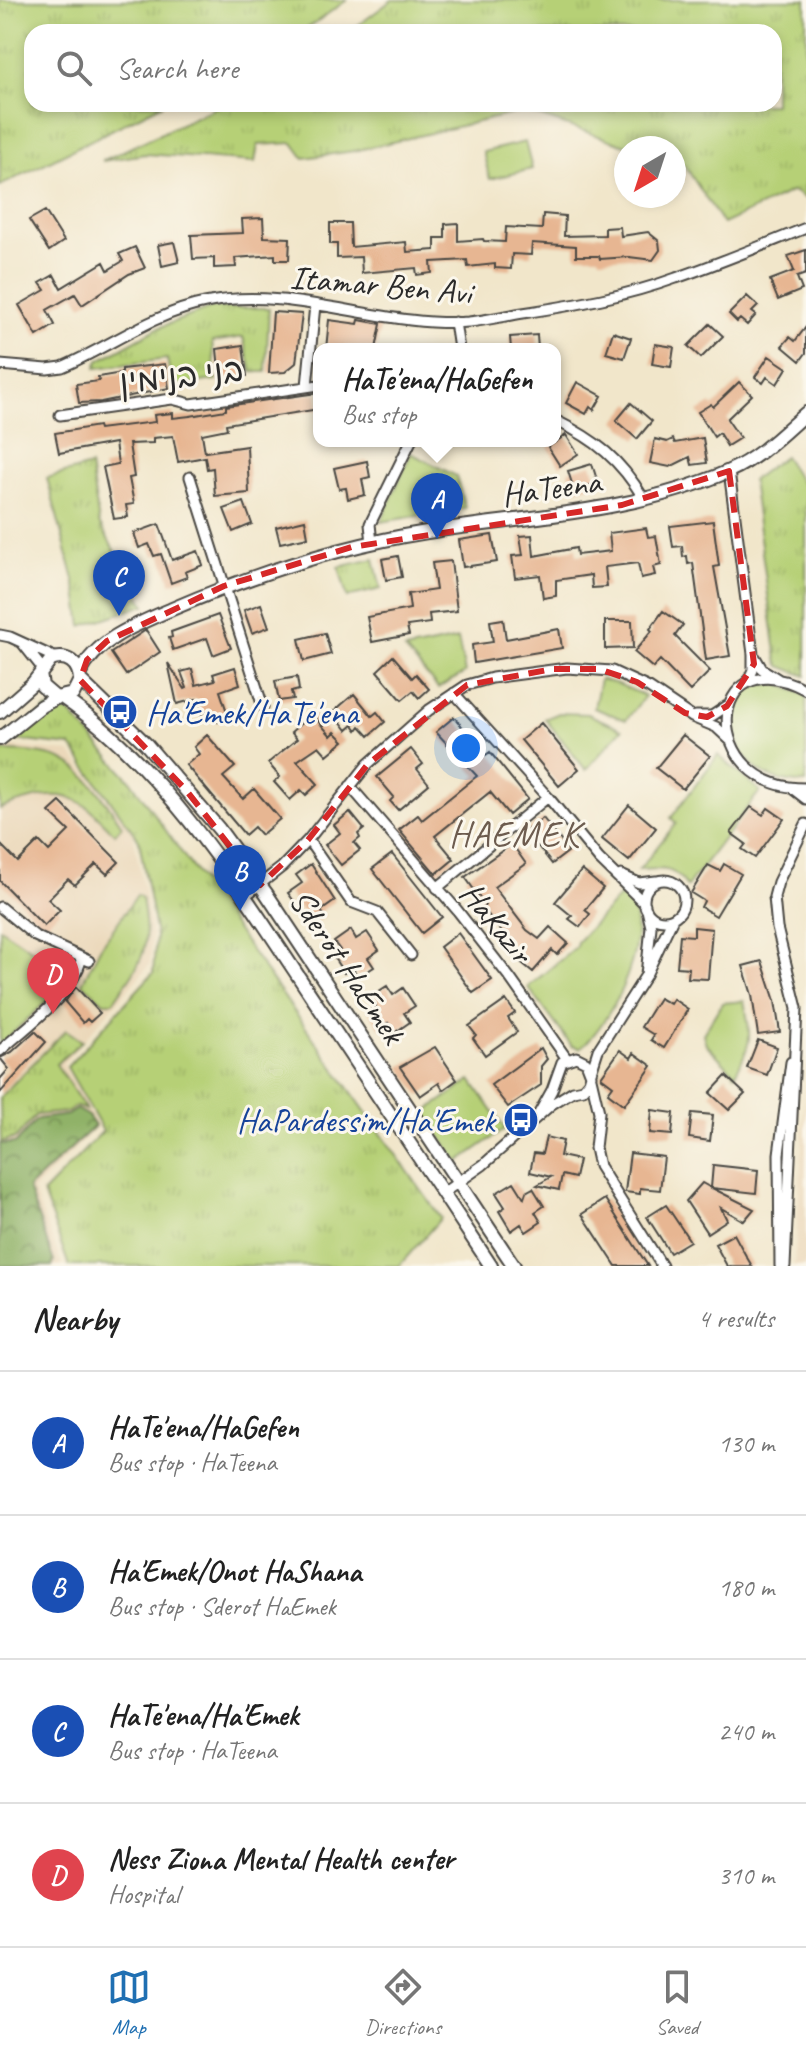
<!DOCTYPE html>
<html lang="en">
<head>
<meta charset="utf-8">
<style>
  body { margin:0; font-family:Caveat,"Playpen Sans Hebrew",sans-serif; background:#f2f2f2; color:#222 }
  .compass { position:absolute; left:614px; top:136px; width:72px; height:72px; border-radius:50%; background:#fff; box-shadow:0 4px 12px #0003; rotate:219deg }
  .you { position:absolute; left:466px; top:748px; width:28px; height:28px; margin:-20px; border:6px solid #fff; border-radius:50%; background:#1a73e8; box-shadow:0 0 0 12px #1a73e833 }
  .badge { display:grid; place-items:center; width:52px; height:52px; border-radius:50%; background:#1f6fb2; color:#fff; font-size:26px; font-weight:700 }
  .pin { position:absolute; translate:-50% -66px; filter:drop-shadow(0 2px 4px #0008) }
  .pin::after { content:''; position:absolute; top:42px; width:28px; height:24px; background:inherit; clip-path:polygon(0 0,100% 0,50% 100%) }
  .popup { position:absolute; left:313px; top:343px; width:248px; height:104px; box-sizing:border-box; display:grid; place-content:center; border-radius:16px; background:#fff; filter:drop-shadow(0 2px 6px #0005); font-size:26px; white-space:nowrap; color:#767676 }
  .popup b { font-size:30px; color:#222 }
  .popup::after { content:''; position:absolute; left:50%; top:100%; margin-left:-16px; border:16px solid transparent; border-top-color:#fff }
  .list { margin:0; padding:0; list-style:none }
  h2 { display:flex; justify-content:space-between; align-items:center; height:104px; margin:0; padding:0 32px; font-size:34px }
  h2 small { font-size:26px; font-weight:400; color:#767676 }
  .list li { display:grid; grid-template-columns:52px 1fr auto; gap:24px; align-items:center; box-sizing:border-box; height:144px; padding:0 32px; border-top:2px solid #e0e0e0 }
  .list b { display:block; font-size:30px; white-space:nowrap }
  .list p { margin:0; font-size:26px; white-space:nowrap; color:#767676 }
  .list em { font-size:26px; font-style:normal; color:#767676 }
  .icon { flex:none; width:44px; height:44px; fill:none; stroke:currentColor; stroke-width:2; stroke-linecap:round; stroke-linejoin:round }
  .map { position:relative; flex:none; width:806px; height:1266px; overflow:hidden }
  .search { position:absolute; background:#fff; box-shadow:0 4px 12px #0003; left:24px; right:24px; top:24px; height:88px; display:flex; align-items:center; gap:20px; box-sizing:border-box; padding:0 28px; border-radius:24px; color:#767676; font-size:30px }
  .sheet { height:680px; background:#fff }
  nav { display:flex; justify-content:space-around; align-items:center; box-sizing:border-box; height:112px; border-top:2px solid #e0e0e0; background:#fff; font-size:22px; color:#767676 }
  nav a { display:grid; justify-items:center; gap:4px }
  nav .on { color:#1f6fb2 }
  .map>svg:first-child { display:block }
  .built { fill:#ebd8ba }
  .grass { fill:url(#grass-tufts); stroke:#707e50; stroke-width:2 }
  .forest { fill:url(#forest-crowns); stroke:#5e6e49; stroke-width:2 }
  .park { fill:#b6d076; stroke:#707e50; stroke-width:2 }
  .building { fill:#e7b692 }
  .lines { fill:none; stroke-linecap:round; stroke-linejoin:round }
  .minor-casing { stroke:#494743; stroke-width:13 }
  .tertiary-casing { stroke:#494743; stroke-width:16 }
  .minor { stroke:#fff; stroke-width:9 }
  .tertiary { stroke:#fff; stroke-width:12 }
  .marked { fill:none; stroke:#d62828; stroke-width:6; stroke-dasharray:16 10; stroke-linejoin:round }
  .labels { text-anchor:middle; stroke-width:6; stroke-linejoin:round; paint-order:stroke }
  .street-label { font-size:34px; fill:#2b2b2b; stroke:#fbf7ec }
  .transit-label { font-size:34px; fill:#164399; stroke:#fbf7ec; text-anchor:start }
  .neighbourhood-label { font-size:36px; letter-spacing:2px; fill:#6d5c4f; stroke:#fbf7ec }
</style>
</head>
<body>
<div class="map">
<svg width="806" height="1266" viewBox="0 0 806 1266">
  <defs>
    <pattern id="grass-tufts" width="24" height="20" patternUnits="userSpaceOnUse" patternTransform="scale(2)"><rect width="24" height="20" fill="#b6d076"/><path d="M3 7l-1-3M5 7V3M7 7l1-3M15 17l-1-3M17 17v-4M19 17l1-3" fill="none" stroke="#9db366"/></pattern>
    <pattern id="forest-crowns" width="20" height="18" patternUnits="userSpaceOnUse" patternTransform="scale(2)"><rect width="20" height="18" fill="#90b267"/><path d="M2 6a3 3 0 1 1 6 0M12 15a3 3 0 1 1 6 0" fill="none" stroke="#769155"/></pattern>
  </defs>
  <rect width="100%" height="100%" fill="#fbf7ec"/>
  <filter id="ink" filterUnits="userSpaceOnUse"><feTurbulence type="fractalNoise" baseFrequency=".0125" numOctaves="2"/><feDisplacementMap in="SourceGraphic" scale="16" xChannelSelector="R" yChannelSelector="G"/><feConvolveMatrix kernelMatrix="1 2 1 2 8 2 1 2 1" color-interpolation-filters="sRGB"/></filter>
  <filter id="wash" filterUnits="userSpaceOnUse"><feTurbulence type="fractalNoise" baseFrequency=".006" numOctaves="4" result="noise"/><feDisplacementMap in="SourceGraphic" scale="32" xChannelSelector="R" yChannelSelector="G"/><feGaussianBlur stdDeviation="1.8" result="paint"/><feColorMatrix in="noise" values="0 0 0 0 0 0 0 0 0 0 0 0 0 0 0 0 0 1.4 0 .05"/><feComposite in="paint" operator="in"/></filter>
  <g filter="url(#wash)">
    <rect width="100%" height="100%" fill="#f1e6ca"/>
    <path class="built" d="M0 746 70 752 133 833 152 934 150 964 63 1064 97 1126 33 1190 62 1264 60 1266H0Z
      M806 1084V1266H794L800 1182Z"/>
    <path class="grass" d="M0 0H347L302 32H32V104H163L0 186Z
      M392 0H806V199L793 191 723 224 685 166 674 162V148H634L524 111 354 151 304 158 293 143 258 145 255 162 145 154 102 161 223 104H774V32H349Z
      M211 308H269L266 372H252L243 337 212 342 216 380 172 386 167 359 96 368 98 361 158 328Z
      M784 456 806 490V676L780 666 777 660 752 480Z
      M90 466 99 523 145 605 82 626 77 591 47 478Z
      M374 559 381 589 347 597 339 567Z
      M47 709 69 712 130 780 441 1218 399 1266H69L43 1193 103 1131 67 1067 153 973 156 936 139 840 71 746 7 739Z
      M0 751C19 751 45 752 63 760 88 772 108 804 122 826L115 834C87 805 74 788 31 799 21 802 10 804 0 809Z
      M137 895 142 898C151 951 144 959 113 1002H104L82 983 100 948Z
      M66 1030 82 1041 56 1064 86 1110 75 1106 67 1112 36 1115 16 1138 1 1142 0 1097Z"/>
    <path class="forest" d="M76 1109 88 1116 95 1126 28 1188 54 1262 52 1266H0V1144L16 1143 37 1119 67 1115Z"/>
    <path class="park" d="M525 142 532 169 490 179 483 152Z
      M411 453 456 476 465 508 381 522Z
      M458 639 465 673 438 688 405 650Z
      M600 679 618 684 645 696 626 720 594 708Z
      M759 684 780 685 806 695V783C757 784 731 754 731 707L749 687Z
      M559 713 588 714 622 729 586 770 545 719Z
      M718 755 760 791 687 887C673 865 662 869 639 870L676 823 671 818Z
      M622 894C661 926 612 1024 580 1048L572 1046 528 987 576 947 577 942Z
      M0 928 40 955 60 962 66 978 52 996 0 1045Z
      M744 1001C752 1036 752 1043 735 1074L706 1044 703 1034 722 1003Z
      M471 1080 505 1129 458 1162 424 1113Z"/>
    <g id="blocks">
      <path class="building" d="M45 211 64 241 49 251 29 220Z
        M543 214 565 216 564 236 605 235V228L620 227 621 236 648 232 659 241 660 250 653 260 629 257 600 259 599 256H576V246L532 243 531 255 512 254 511 269 495 268V264L468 267 467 260 431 262 432 273 417 275 416 268 362 273 361 257 337 258V244H330V223H350L351 247 406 242 407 252 435 250V238H445V224L458 223V241L483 239 484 241 505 242 506 227 542 229Z
        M263 218 264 237 290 238 289 260H275V255L235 258 236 267 214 268V258L193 259 191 235 243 233 242 219Z
        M174 242 179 262 162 266 158 245Z
        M135 247 145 268 129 274 82 305 75 294 47 310 55 325 37 336 19 305 45 290 40 283 54 275 61 288 104 262 108 270 123 261 119 254Z
        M806 250V274L797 277 802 290 778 300 770 280 794 271 788 256Z
        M747 296 758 306 752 312 756 315 747 325 740 319 737 322 729 314Z
        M273 312 302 314 296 363 285 372 269 373Z
        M329 320 358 324 359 320 381 324 376 349 346 346 345 349H326Z
        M710 324 723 336 701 358 688 346Z
        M806 327V353L800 361 782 346 790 337 795 341Z
        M613 332 631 338 624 358 606 353Z
        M537 335 538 349H511L510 337Z
        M655 344 674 347 671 367 652 364Z
        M243 345 247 376 220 380 217 349Z
        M769 356 787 368 777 384 767 377 763 383 755 377Z
        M165 364 169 388 101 402 79 403 76 384 99 381 98 377 122 373V369Z
        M577 382 602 396 594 410 590 407 586 414 566 403Z
        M739 382 752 395 727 419 740 438 727 446 719 433 714 437 698 412 711 404 713 407Z
        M317 393 319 409 226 424 227 429 202 434 205 452 247 446 249 493 215 496 213 468 207 469 205 457 178 462 173 436 153 438V443L129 444 134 477 129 478 134 504 126 505 128 517 114 519 103 467 118 464 115 443 59 453 55 433 98 426 99 429 155 422 154 415 173 413V418L190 416 226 410V406Z
        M631 403 652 421 637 439 616 421Z
        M566 435 578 454 560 466 548 447Z
        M703 438 707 463 692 465 690 457 670 467 650 463 655 439 667 442 673 439 675 443Z
        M367 461 370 477 362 479 365 495 348 499 346 488 339 489 334 468Z
        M592 464 598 483 574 490 568 471Z
        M244 502 252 524 233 532 224 509Z
        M305 520 308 537 280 543 276 527Z
        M713 521 719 566 714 567 730 656 706 660 693 563 688 564 687 556 683 557 682 546 673 547 670 526Z
        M159 524 172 560 198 551 203 565 185 572 187 577 171 583 161 554 154 556 149 544 139 548 134 533Z
        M646 528 648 537 656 536 661 565 653 567 655 575 641 578 638 563 605 567 607 587 592 588 591 575 556 580V596L543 598 540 575 515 578 512 556 523 555 520 536 532 535 534 556 576 548 577 555 611 551 609 533Z
        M492 535 497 562 463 567 459 540Z
        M398 556 402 577 386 580 382 559Z
        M451 561 457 611 429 614 430 623 407 626 409 635 372 642 367 617 410 609 408 594 436 590 432 563Z
        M261 604 269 627 252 633 244 610Z
        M663 611 683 625 675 636 710 671 690 691 660 660 653 668 634 652 652 631 650 629Z
        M218 615 231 648 213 655 207 638 173 650 169 638 172 637 171 632Z
        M503 619 506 639 559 629 562 648 474 663 472 645 493 642 490 621Z
        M605 621H632L633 648 605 649Z
        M146 630 160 652 126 675 111 653Z
        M325 633 331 654 304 661 299 639Z
        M393 656 412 678 416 674 429 689 419 698 413 691 402 700 377 671Z
        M168 663 185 689 187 688 181 672 192 669 196 685 215 680 213 674 235 667 240 684 220 691 229 718 218 722 216 717 209 719 207 711 201 714 196 699 177 704Z
        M297 677 299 690 291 692 293 699 279 701 275 681Z
        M354 694 372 716 377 712 385 722 369 736 360 726 357 730 353 725 347 730 333 712Z
        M312 714 331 736 335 732 344 741 327 755 319 746 297 761 318 784 306 795 301 790 290 800 274 782 280 777 268 763 297 739 291 732Z
        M454 717 486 755 490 752 528 799 509 815 490 792 435 836 454 859 436 874 399 830 418 815 422 820 477 776 436 732Z
        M541 723 579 769 559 786 521 740Z
        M207 735 235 767 223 777 243 799 254 789 280 819 261 835 254 827 245 835 186 765 199 754 194 747Z
        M683 735 710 756 683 789 656 768Z
        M411 749 423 764 417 769 429 784 398 810 390 801 394 797 377 777Z
        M60 802 119 862 107 874 96 864 75 885 68 879 48 899 60 910 44 926 0 881V844L18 862 39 841 49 851 69 831 49 812Z
        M629 805 656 828 629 861 602 839Z
        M751 807 763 815 768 808 784 819 755 858 742 849 746 844 731 833Z
        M350 812 364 829 358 834 360 838 354 843 360 850 341 865 325 845 340 833 334 825Z
        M543 818 569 851 552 864 526 831Z
        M512 844 526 864 494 887 527 930 539 939 550 927 568 943 557 955 552 950 533 972 511 954 515 949 483 908 485 905 465 877Z
        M392 854 442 917 422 933 372 869Z
        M311 864 335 901 321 911 325 916 312 925 288 893 302 883 296 875Z
        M724 864 741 874 716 916 701 907 704 901 691 893 708 865 720 871Z
        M582 870 603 888 585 910 590 914 580 927 569 919 572 916 555 902Z
        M694 927 712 929 708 979 688 978 689 968 677 967 680 935 694 936Z
        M351 930 356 939 367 932 379 950 368 958 374 967 358 977 352 967 344 973 332 955 340 950 334 942Z
        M458 933 492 980 473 993 440 947Z
        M762 961 775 1001 780 1032 758 1035 752 995 743 966Z
        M387 986 393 995 403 988 415 1006 404 1013 410 1022 394 1033 388 1023 380 1028 369 1011 376 1006 370 997Z
        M76 987 100 1013 90 1022 87 1019 83 1023 65 1002Z
        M659 998 670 1004 673 999 688 1009 664 1048 651 1040 654 1035 641 1027Z
        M506 1000 515 1013 508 1018 517 1032 485 1055 473 1038 476 1035 469 1026Z
        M35 1031 46 1042 0 1093V1079L9 1069 0 1058 12 1052Z
        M758 1040 777 1047 767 1075 747 1068Z
        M435 1047 457 1080 443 1090 439 1083 420 1096 400 1067Z
        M541 1048 547 1059 541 1066V1085L508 1107 491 1085Z
        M620 1050 631 1058 634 1053 652 1066 624 1105 608 1093 613 1086 601 1077Z
        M726 1076 745 1094 729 1110 710 1093Z
        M652 1110 674 1113 672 1135 650 1133Z
        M692 1113 713 1115 710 1141 689 1138Z
        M546 1137 563 1141 560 1156 579 1160 575 1178 562 1175 559 1190 537 1185 551 1177 530 1172 534 1153 542 1154Z
        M630 1153 664 1157 660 1190 640 1188V1194L625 1192Z
        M713 1165 758 1170 756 1193 712 1188 754 1209 744 1221 721 1208 727 1220 707 1233 686 1201 702 1183 711 1188Z
        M514 1182 524 1198 526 1192 533 1188 544 1206 535 1212 541 1222 526 1232 521 1224 511 1231 499 1211 505 1207 496 1193Z
        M605 1199 635 1246 648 1266H616L582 1214Z
        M666 1205 690 1241 670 1253 647 1217Z
        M734 1234 746 1256 752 1266H727L715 1244Z"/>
    </g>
  </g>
  <g filter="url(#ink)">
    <use href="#blocks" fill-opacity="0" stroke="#494743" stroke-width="2"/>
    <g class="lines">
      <defs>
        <path id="minor" d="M455 322 459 349
          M0 365 47 369 62 367C109 347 154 313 205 303 293 285 381 328 469 322 487 320 505 316 523 313 575 305 627 296 676 278 720 263 763 245 806 228
          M307 386 315 305
          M60 415 172 399 191 404 319 385
          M555 420C596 440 620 459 644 499
          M729 471 753 654V670L747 683
          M190 477 263 707
          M372 543 370 524 411 441
          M0 635 10 637 56 658
          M23 644 42 668
          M755 657 762 669 778 679
          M806 690C704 636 698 789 806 788
          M454 693 548 797 599 859 645 904
          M696 716H712L727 706
          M350 786 457 910 510 978 567 1059
          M793 789 806 799
          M308 840 351 902 377 912 411 955
          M621 875 639 883 656 881
          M644 900a20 20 0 1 1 40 0a20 20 0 1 1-40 0Z
          M437 888 548 797
          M245 896 282 867 308 840 368 764 429 710 467 685 492 678 567 668 612 671 649 688 692 717 716 727 731 741
          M0 907 35 936 89 961
          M647 910 651 927 646 975 673 918
          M0 1051C29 1024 71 997 82 958
          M591 1072 598 1050 646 975
          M591 1078 599 1112 595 1148 599 1166 662 1266
          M443 1193 483 1165 552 1104 573 1091 583 1089 589 1082 591 1075 586 1062 576 1057 562 1062 552 1090 537 1117
          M780 1266 779 1154 791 1062
          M785 1266 797 1008 777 928 774 897 778 882 806 824"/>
        <path id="tertiary" d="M80 673C98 638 138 624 172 609 254 574 339 546 427 532 528 516 634 513 729 471 759 458 782 434 806 413
          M80 680 146 744 219 829 266 893 514 1266
          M63 698C164 766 243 893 310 994 370 1084 431 1175 491 1266
          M0 712 33 683 51 660C67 654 79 663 80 680L73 694 56 698 42 686 40 674
          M0 739 41 706 56 698"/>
      </defs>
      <use href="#minor" class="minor-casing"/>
      <use href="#tertiary" class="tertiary-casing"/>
      <use href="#minor" class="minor"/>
      <use href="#tertiary" class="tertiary"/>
    </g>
  </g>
  <path class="marked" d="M729 471 754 664 727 706 707 717 685 713 637 682 599 669H553L467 685 368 764 308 840 260 885 186 790 80 680 87 660 107 641 224 586 352 547 622 505Z"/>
  <defs>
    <symbol id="bus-disc" viewBox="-11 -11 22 22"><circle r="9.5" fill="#1a4fb4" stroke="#fbf7ec"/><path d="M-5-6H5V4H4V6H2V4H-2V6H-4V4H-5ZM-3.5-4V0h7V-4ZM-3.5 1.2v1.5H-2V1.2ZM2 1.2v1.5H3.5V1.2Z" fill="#fff"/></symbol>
  </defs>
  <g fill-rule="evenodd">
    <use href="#bus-disc" x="100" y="692" width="40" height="40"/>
    <use href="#bus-disc" x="501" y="1100" width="40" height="40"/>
  </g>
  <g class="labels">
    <g class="street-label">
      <text transform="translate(381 284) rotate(5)" y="12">Itamar Ben Avi</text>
      <text transform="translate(181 375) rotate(-6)" y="12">בני בנימין</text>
      <text transform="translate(551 487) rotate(-8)" y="12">HaTeena</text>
      <text transform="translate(497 922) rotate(51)" y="12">HaKazir</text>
      <text transform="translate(348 966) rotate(56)" y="12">Sderot HaEmek</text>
    </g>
    <g class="transit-label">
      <text x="146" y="724">Ha'Emek/HaTe'ena</text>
      <text x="495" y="1132" text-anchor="end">HaPardessim/Ha'Emek</text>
    </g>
    <g class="neighbourhood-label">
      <text x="515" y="846">HAEMEK</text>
    </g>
  </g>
</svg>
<svg class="compass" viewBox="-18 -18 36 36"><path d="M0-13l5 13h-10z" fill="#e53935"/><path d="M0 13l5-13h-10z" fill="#767676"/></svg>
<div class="you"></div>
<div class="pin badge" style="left:437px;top:539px;background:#1a4fb4">A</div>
<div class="popup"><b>HaTe'ena/HaGefen</b>Bus stop</div>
<div class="pin badge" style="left:240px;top:911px;background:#1a4fb4">B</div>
<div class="pin badge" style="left:119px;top:616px;background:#1a4fb4">C</div>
<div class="pin badge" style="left:53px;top:1014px;background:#e0444e">D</div>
<div class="search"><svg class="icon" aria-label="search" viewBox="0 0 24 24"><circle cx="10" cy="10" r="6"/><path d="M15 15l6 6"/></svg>Search here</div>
</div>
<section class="sheet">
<h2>Nearby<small>4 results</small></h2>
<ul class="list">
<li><span class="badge" style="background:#1a4fb4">A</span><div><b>HaTe'ena/HaGefen</b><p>Bus stop · HaTeena</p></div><em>130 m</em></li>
<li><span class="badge" style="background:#1a4fb4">B</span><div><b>Ha'Emek/Onot HaShana</b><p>Bus stop · Sderot HaEmek</p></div><em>180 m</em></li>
<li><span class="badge" style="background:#1a4fb4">C</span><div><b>HaTe'ena/Ha'Emek</b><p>Bus stop · HaTeena</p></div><em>240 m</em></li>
<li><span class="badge" style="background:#e0444e">D</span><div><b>Ness Ziona Mental Health center</b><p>Hospital</p></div><em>310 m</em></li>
</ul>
</section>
<nav>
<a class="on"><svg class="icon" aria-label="map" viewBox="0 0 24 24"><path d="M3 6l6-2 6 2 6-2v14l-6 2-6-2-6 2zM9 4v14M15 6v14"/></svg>Map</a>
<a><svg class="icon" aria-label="directions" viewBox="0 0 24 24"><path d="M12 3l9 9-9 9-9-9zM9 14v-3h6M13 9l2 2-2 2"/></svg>Directions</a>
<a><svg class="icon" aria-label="saved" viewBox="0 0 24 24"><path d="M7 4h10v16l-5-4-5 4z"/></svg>Saved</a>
</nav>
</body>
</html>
